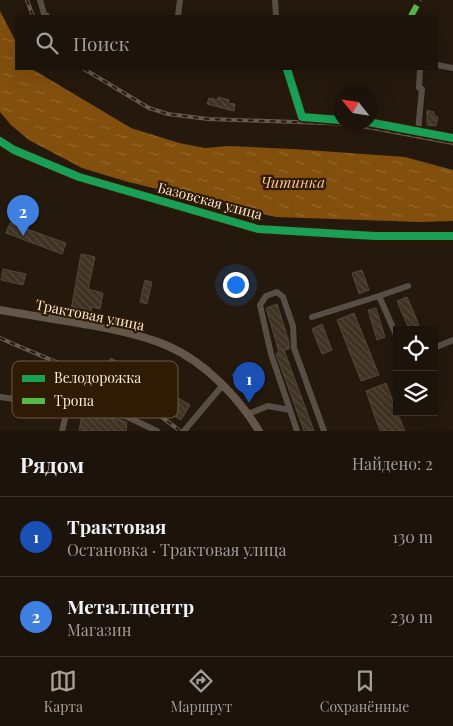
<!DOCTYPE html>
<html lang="ru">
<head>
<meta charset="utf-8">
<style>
  body { margin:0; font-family:"Playfair Display",serif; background:#292018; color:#f1f3f6 }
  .controls { position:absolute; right:15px; bottom:15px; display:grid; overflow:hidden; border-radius:0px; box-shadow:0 5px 20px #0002 }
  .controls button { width:45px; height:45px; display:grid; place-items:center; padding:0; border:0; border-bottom:1px solid #3a322b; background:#1c130a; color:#f1f3f6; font:25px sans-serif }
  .compass { position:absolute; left:333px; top:85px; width:45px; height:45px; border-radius:50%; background:#1c130a; box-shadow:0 5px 20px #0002; rotate:300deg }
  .you { position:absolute; left:235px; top:284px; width:18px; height:18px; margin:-12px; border:4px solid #fff; border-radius:50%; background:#1a73e8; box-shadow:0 0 0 8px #1a73e833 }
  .badge { display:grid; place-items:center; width:32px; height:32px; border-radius:50%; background:#aea093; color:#fff; font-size:16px; font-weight:700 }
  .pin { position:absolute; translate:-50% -41px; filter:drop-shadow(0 1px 2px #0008) }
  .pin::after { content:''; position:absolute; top:26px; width:18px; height:15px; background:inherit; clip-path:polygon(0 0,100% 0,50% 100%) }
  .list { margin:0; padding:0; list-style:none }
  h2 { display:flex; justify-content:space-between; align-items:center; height:65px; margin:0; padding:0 20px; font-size:21px }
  h2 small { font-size:16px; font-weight:400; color:#a09e9c }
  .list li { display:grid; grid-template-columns:32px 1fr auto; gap:15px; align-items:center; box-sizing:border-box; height:80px; padding:0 20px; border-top:1px solid #3a322b }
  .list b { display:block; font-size:19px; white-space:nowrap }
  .list p { margin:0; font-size:16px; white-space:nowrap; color:#a09e9c }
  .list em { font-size:16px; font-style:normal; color:#a09e9c }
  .icon { flex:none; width:28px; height:28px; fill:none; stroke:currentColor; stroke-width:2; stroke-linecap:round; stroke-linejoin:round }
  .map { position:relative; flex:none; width:453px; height:431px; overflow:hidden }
  .search { position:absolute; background:#1c130a; box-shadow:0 5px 20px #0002; left:15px; right:15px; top:15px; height:55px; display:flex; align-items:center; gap:12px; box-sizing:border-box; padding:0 18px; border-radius:0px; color:#a09e9c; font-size:19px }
  .sheet { height:225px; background:#1c130a }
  nav { display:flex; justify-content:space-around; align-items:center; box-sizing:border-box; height:70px; border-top:1px solid #3a322b; background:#1c130a; font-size:14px; color:#a09e9c }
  nav a { display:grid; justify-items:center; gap:2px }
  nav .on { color:#aea093 }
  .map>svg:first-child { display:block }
  .water { fill:url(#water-ripples) }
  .building { fill:url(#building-back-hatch); stroke:#52473d }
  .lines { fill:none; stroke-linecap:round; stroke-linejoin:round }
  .minor { stroke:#574f46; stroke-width:6 }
  .major { stroke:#63564a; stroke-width:8 }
  .rail-casing { stroke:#635a52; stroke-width:4 }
  .rail { stroke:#2f1a03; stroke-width:2; stroke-dasharray:5.5; stroke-linecap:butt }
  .quiet { stroke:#58b947; stroke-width:6; stroke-dasharray:12 6; stroke-linecap:butt }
  .cycleway-casing { stroke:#2f1a03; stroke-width:11 }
  .cycleway { stroke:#1a9f57; stroke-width:8 }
  .labels { text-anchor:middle; stroke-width:4.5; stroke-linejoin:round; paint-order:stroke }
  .street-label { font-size:14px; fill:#f8e9db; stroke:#2f1a03 }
  .water-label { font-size:15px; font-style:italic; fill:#f7c798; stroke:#2f1a03 }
  .key { fill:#2f1a03; stroke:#6b5844; stroke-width:1 }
  .key-label { font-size:14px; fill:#f8e9db }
</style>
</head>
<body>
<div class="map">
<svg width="453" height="431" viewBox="0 0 453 431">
  <defs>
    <pattern id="water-ripples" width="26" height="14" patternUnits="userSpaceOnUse" patternTransform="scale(1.25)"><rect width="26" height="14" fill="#824f0d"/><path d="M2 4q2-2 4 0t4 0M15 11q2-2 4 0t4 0" fill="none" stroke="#946830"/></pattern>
    <pattern id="building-back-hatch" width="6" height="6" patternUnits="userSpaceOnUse" patternTransform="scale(1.25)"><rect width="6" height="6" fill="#413323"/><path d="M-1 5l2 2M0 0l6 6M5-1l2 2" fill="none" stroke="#544738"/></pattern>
  </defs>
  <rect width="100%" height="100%" fill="#25190d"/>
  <path class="water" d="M0 11 16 42V69H32L131 128 179 143 205 148 229 146 293 149 405 157 453 170V221L419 222 276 217 128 182 82 168 29 140 11 125 0 112Z"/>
  <path class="building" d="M218 97 229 100 228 103 235 104 234 111 207 104 209 98 218 100Z
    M427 110 434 112V115L438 117 436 126 427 125Z
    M10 223 66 243 62 254 6 233Z
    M81 254 95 257 88 289 103 293 100 309 92 307 90 315 71 310Z
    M3 269 26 274 23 285 1 280Z
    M362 270 369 290 359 294 352 273Z
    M145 280 152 282 147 304 140 302Z
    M407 297 419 325 409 329 397 301Z
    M277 304 289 342V349L284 350 314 431H304L276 354 279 352 266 308Z
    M376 308 385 337 377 340 368 310Z
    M354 313 379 375 361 381 337 320Z
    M322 324 332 350 322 354 312 329Z
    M111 358 190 405 181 420 102 373Z
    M240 367 252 384 246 390 232 375Z
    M386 383 397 412 405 431H380L366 391Z
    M82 414 122 420 127 422 126 431H79Z"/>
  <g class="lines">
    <path class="minor" d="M40 0 44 14 47 16
      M275 0 276 16
      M178 16 180 0
      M437 65 453 68
      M287 69 302 117 340 120
      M368 122 453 138
      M418 131 422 89 419 88 420 69
      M0 141 14 150 79 177 258 229 375 236H453
      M379 296 408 286
      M312 317 379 296 397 337
      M434 348 453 340
      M0 397 121 414 157 431
      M290 410 271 354 260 305 266 296 277 292 283 297 293 326 294 348 324 431
      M248 414 268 406 290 410 297 431
      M62 431 68 407
      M184 431 222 386"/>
    <path class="major" d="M0 310C52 320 121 326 168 346 205 362 239 398 259 431"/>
    <defs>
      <path id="rail" d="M27 0 33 16
        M84 69 149 108 168 114 208 119 351 124 453 143
        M0 338C61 365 128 388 180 431"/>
    </defs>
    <use href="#rail" class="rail-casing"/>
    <use href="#rail" class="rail"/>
    <path class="quiet" d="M411 16 420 0"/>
    <defs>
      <path id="cycleway" d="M287 69 302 117 340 120
        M368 122 453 138
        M0 141 14 150 79 177 258 229 375 236H453"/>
    </defs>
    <use href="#cycleway" class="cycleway-casing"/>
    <use href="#cycleway" class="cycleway"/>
  </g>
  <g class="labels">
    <g class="street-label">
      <text transform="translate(210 201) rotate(15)" y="5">Базовская улица</text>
      <text transform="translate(90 315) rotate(11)" y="5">Трактовая улица</text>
    </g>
    <g class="water-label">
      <text x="293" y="188">Читинка</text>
    </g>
  </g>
  <rect x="12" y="361" width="166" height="57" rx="8" class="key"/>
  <rect x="22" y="375" width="23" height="7" fill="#1a9f57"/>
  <rect x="22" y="398" width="23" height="6" fill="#58b947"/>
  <g class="key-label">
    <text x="54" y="383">Велодорожка</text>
    <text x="54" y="406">Тропа</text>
  </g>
</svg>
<div class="controls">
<button><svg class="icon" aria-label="locate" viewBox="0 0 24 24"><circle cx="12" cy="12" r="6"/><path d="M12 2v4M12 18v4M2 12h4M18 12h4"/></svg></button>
<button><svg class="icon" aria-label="layers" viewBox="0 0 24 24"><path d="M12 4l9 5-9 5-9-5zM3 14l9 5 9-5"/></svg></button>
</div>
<svg class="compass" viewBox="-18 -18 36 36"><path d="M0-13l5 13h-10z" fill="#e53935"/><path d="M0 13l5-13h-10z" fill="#a09e9c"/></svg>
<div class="you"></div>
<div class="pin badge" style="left:249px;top:403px;background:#1a4fb4">1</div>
<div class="pin badge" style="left:23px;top:236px;background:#3f7fe0">2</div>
<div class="search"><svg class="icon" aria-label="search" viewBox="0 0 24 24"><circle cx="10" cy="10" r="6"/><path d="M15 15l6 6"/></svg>Поиск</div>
</div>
<section class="sheet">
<h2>Рядом<small>Найдено: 2</small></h2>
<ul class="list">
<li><span class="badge" style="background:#1a4fb4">1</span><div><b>Трактовая</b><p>Остановка · Трактовая улица</p></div><em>130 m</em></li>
<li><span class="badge" style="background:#3f7fe0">2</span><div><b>Металлцентр</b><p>Магазин</p></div><em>230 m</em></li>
</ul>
</section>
<nav>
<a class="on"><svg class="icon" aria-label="map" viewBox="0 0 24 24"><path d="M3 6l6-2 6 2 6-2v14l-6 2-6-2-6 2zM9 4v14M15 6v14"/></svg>Карта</a>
<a><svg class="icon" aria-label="directions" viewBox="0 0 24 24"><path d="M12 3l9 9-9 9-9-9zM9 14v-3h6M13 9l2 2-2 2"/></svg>Маршрут</a>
<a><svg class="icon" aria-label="saved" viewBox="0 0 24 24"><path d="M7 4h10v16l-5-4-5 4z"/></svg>Сохранённые</a>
</nav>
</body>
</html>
